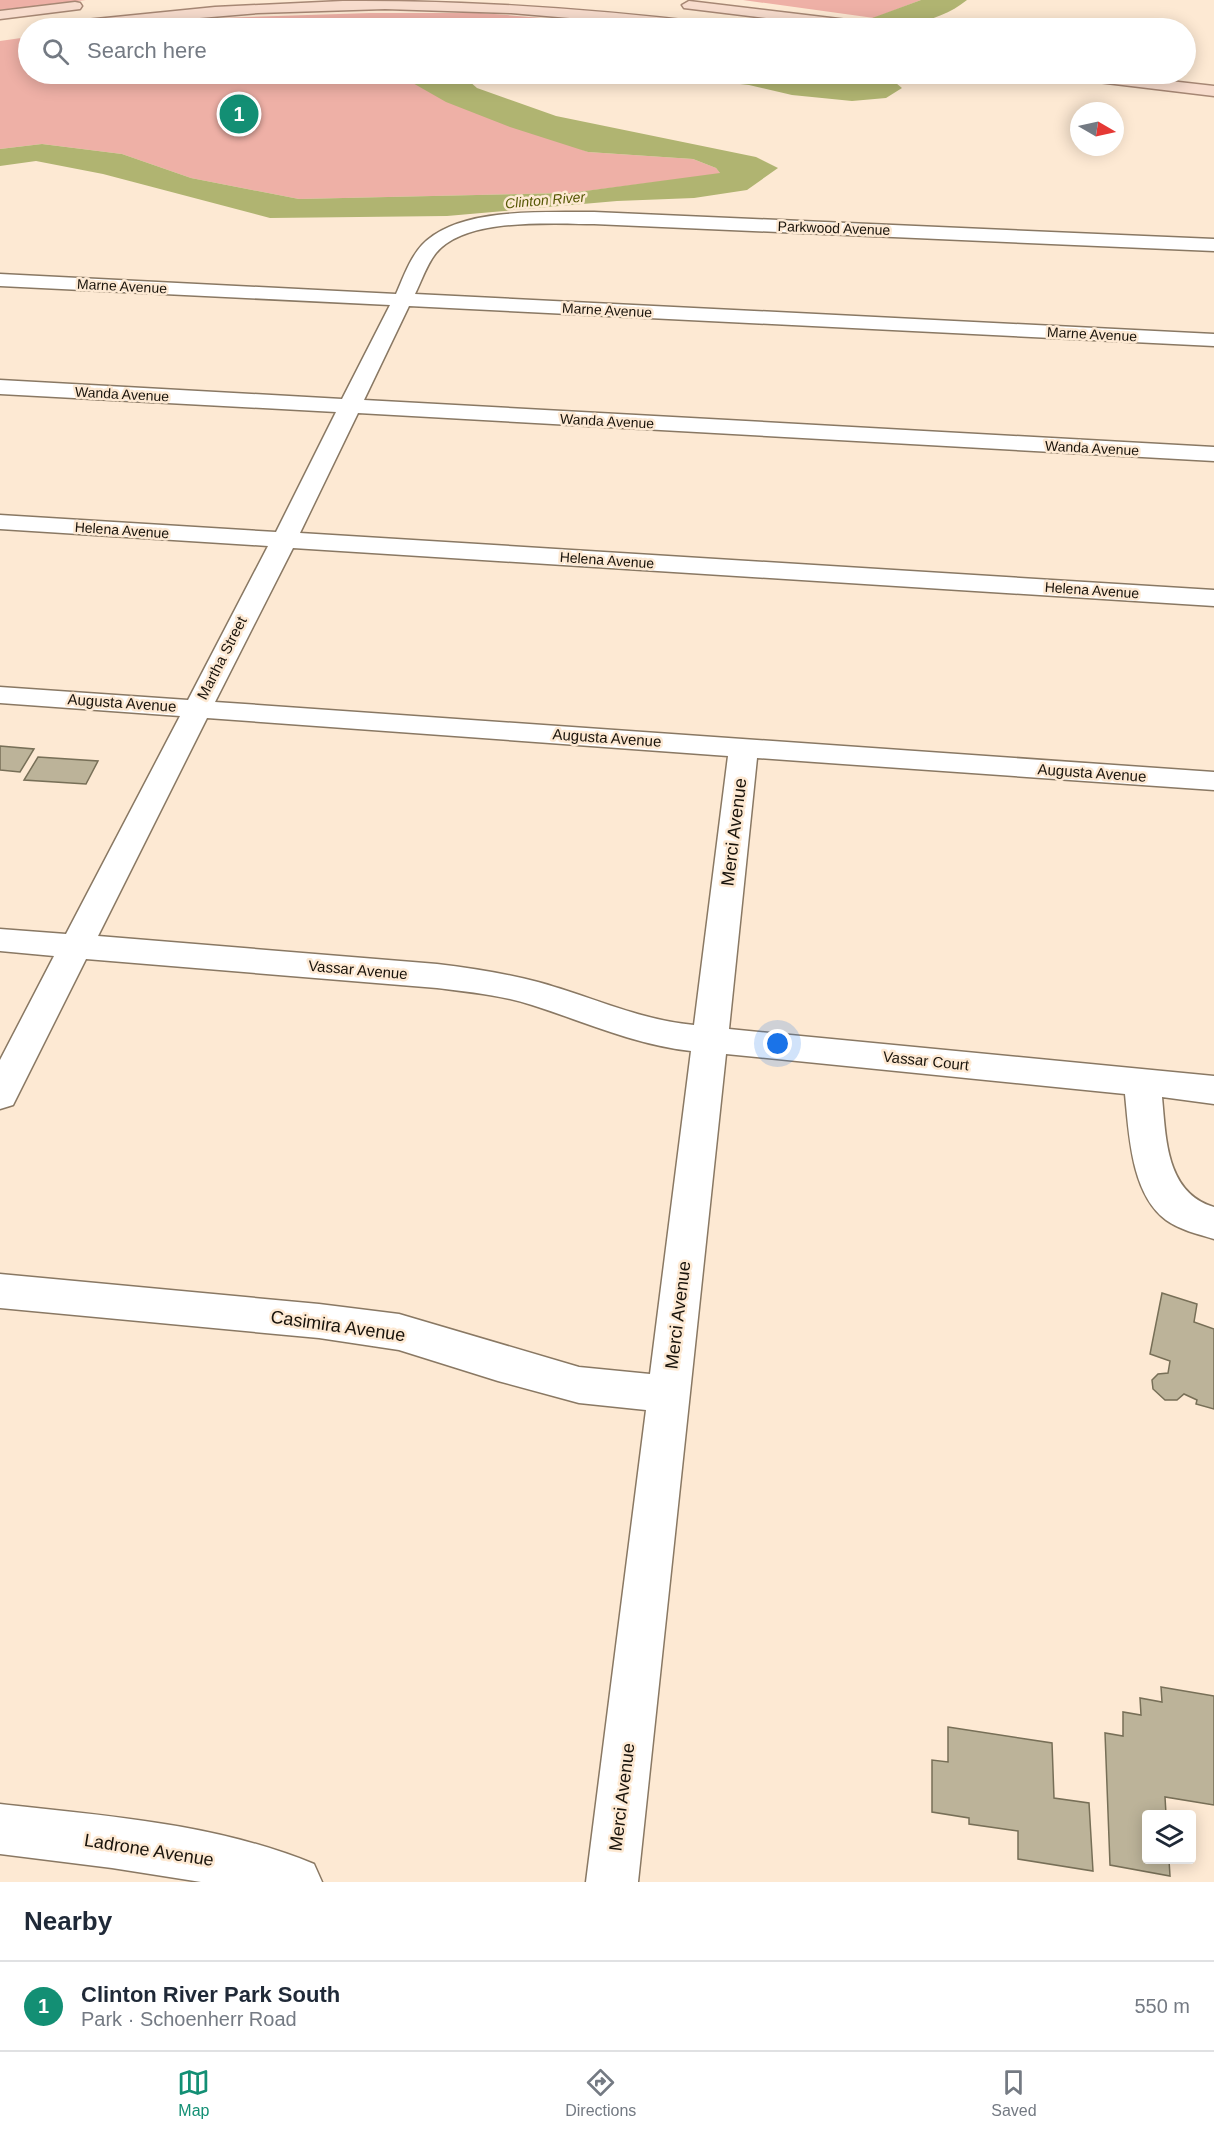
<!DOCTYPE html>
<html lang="en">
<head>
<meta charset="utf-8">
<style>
  body { margin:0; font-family:Arial,sans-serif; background:#f2f2f3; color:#1f2937 }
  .controls { position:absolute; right:18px; bottom:18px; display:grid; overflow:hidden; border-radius:6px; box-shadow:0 3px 15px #0003 }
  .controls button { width:54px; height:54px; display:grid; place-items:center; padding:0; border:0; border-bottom:2px solid #e0e1e3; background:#fff; color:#1f2937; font:30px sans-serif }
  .compass { position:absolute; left:1070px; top:102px; width:54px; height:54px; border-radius:50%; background:#fff; box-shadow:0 3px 15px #0003; rotate:99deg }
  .you { position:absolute; left:778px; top:1044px; width:21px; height:21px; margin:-15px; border:4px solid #fff; border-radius:50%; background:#1a73e8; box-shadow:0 0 0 9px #1a73e833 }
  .badge { display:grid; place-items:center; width:39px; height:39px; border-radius:50%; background:#138f74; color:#fff; font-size:20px; font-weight:700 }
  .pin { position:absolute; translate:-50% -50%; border:3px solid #fff; box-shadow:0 2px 6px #0006 }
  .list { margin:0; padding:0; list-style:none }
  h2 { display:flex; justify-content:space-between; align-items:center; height:78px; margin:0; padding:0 24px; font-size:26px }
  h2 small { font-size:20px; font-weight:400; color:#747a83 }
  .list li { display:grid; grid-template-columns:39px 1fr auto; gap:18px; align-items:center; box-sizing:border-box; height:90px; padding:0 24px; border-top:2px solid #e0e1e3 }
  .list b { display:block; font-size:22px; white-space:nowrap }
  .list p { margin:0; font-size:20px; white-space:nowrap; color:#747a83 }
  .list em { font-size:20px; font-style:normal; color:#747a83 }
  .icon { flex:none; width:33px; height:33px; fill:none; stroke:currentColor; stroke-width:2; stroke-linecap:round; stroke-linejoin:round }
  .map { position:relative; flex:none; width:1214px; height:1882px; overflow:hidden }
  .search { position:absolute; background:#fff; box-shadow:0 3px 15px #0003; left:18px; right:18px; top:18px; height:66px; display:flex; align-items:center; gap:15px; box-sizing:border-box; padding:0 21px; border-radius:33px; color:#747a83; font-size:22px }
  .sheet { height:168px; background:#fff }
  nav { display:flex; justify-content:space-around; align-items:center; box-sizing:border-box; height:84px; border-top:2px solid #e0e1e3; background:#fff; font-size:16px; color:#747a83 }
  nav a { display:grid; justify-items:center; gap:3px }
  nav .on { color:#138f74 }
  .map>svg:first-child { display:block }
  .green { fill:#eeb0a6 }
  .water { fill:#b0b471 }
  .building { fill:#bcb399; stroke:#776f57; stroke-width:1.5 }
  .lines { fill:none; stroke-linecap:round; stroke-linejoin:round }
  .minor-casing { stroke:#897863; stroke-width:3 }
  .major-casing { stroke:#a68774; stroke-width:3 }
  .minor { fill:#fff; fill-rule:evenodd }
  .major { fill:#f7dccd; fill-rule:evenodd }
  .labels { text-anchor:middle; stroke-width:5; stroke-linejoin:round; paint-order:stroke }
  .far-water-label { font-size:14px; font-style:italic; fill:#555704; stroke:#fde9d3 }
  .far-street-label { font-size:14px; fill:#19130b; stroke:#fde9d3 }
  .street-label { font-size:15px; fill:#19130b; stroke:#fde9d3 }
  .near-street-label { font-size:18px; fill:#19130b; stroke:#fde9d3 }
</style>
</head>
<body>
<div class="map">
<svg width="1214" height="1882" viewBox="0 0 1214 1882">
  <rect width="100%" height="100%" fill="#fde9d3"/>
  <path class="green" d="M0 0H86L0 10Z
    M743 0H921L874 18Z
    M370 13H481L665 28H94L190 19Z
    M28 37V74H398L588 152 693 159 716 168 721 174 570 193 299 199 191 178 122 154 42 144 0 149V41Z"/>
  <path class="water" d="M921 0H967C935 26 890 28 851 28L856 24Z
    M397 74H461L477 88 556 116 756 157 778 168 747 190 694 198 617 201 447 216 270 218 103 174 36 161 0 166V149L42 144 122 154 191 178 299 199 570 193 720 173 716 168 693 159 588 152 510 127 446 102Z
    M581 74H749L787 81 813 74H885L902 88 886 98 852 101 792 95 749 85 713 81 605 77Z"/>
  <path class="building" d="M0 746 34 749 20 772 0 770Z
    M38 757 98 761 86 784 24 780Z
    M1162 1293 1197 1304 1194 1322 1214 1329V1409L1196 1404 1197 1400 1184 1394 1177 1400H1165L1153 1389 1152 1380 1158 1374 1168 1373 1170 1361 1150 1354Z
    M1161 1687 1214 1696V1805L1165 1797 1166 1814H1146V1860H1169L1170 1876 1110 1865 1105 1733 1123 1736V1712L1141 1715 1140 1698 1162 1702Z
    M948 1727 1052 1743 1054 1798 1089 1803 1093 1871 1018 1859V1831L969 1824V1818L932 1812V1760L948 1762Z"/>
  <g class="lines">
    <defs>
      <path id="minor" d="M594 212 1214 239V251L594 224C550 224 466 217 436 253 427 264 421 282 415 294L1214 334V346L409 306 364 400 1214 447V461L358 413 300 533 1214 590V606L293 548 215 702 1214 772V790L757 758 729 1029 1214 1076V1104L1162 1097C1166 1139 1166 1193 1214 1207V1239C1198 1234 1180 1230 1166 1220 1131 1194 1129 1134 1125 1094L726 1054 638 1882H586L646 1410 579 1403 498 1381 399 1350 319 1338 0 1308V1274L319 1304 399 1314 579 1367 650 1374 691 1051C636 1045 585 1022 532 1005 501 995 469 992 437 988L86 959 13 1105 0 1109V1060L54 956 0 951V929L66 934 180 716 0 703V687L188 700 268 546 0 529V515L276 532 336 412 0 394V380L342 399 390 305 0 286V274L396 294C403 278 410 258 422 245 459 206 544 213 594 212ZM207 718 728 756 694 1025C639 1020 590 996 538 982 504 973 471 968 437 964L98 936Z
        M0 1804C105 1816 215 1823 314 1864L322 1882H201L112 1868 0 1854Z"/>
      <path id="major" d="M343 1C469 0 594 9 719 24L726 28H687L511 13 385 9 258 13 81 28H39L46 24 215 7Z
        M689 1 881 24 888 28H849L684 8 682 5Z
        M75 2 80 3 82 6 80 9 0 19V11Z
        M1066 74H1108L1214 86V96L1073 79 1067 77Z"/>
    </defs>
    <use href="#minor" class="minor-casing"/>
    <use href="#major" class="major-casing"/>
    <use href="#minor" class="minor"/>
    <use href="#major" class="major"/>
  </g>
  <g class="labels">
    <g class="far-water-label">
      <text transform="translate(545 200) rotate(-5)" y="5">Clinton River</text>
    </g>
    <g class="far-street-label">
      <text transform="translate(834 228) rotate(2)" y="5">Parkwood Avenue</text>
      <text transform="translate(122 286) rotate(3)" y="5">Marne Avenue</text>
      <text transform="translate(607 310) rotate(3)" y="5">Marne Avenue</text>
      <text transform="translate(1092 334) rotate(3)" y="5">Marne Avenue</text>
      <text transform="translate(122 394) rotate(3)" y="5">Wanda Avenue</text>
      <text transform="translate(607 421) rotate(3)" y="5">Wanda Avenue</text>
      <text transform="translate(1092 448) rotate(3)" y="5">Wanda Avenue</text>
      <text transform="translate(122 530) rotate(4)" y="5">Helena Avenue</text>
      <text transform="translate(607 560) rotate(4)" y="5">Helena Avenue</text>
      <text transform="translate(1092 590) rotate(4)" y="5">Helena Avenue</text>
    </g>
    <g class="street-label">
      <text transform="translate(222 658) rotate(-63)" y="5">Martha Street</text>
      <text transform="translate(122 703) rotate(4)" y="5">Augusta Avenue</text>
      <text transform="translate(607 738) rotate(4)" y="5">Augusta Avenue</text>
      <text transform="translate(1092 773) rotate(4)" y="5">Augusta Avenue</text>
      <text transform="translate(358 970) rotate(5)" y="5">Vassar Avenue</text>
      <text transform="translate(926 1061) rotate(6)" y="5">Vassar Court</text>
    </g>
    <g class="near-street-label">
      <text transform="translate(734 832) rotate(-83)" y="6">Merci Avenue</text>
      <text transform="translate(678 1315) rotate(-83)" y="6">Merci Avenue</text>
      <text transform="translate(338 1326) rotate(8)" y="6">Casimira Avenue</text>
      <text transform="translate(622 1797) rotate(-83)" y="6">Merci Avenue</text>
      <text transform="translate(149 1850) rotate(9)" y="6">Ladrone Avenue</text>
    </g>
  </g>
</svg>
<div class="controls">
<button><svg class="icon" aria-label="layers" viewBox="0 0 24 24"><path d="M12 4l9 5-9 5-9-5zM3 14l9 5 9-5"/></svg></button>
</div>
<svg class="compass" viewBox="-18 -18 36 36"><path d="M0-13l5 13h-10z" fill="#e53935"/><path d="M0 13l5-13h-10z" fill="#747a83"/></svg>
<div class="you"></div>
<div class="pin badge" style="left:239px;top:114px">1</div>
<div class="search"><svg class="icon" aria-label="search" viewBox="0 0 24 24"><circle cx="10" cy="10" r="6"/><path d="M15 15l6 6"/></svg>Search here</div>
</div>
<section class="sheet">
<h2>Nearby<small></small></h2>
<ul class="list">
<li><span class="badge">1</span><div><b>Clinton River Park South</b><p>Park · Schoenherr Road</p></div><em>550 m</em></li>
</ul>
</section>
<nav>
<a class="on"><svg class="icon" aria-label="map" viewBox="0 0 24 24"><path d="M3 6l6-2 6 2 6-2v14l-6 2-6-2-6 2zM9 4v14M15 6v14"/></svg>Map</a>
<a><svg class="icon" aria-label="directions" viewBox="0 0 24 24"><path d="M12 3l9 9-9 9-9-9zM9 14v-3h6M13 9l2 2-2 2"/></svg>Directions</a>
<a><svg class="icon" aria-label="saved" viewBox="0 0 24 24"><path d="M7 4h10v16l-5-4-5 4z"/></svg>Saved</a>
</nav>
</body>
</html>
